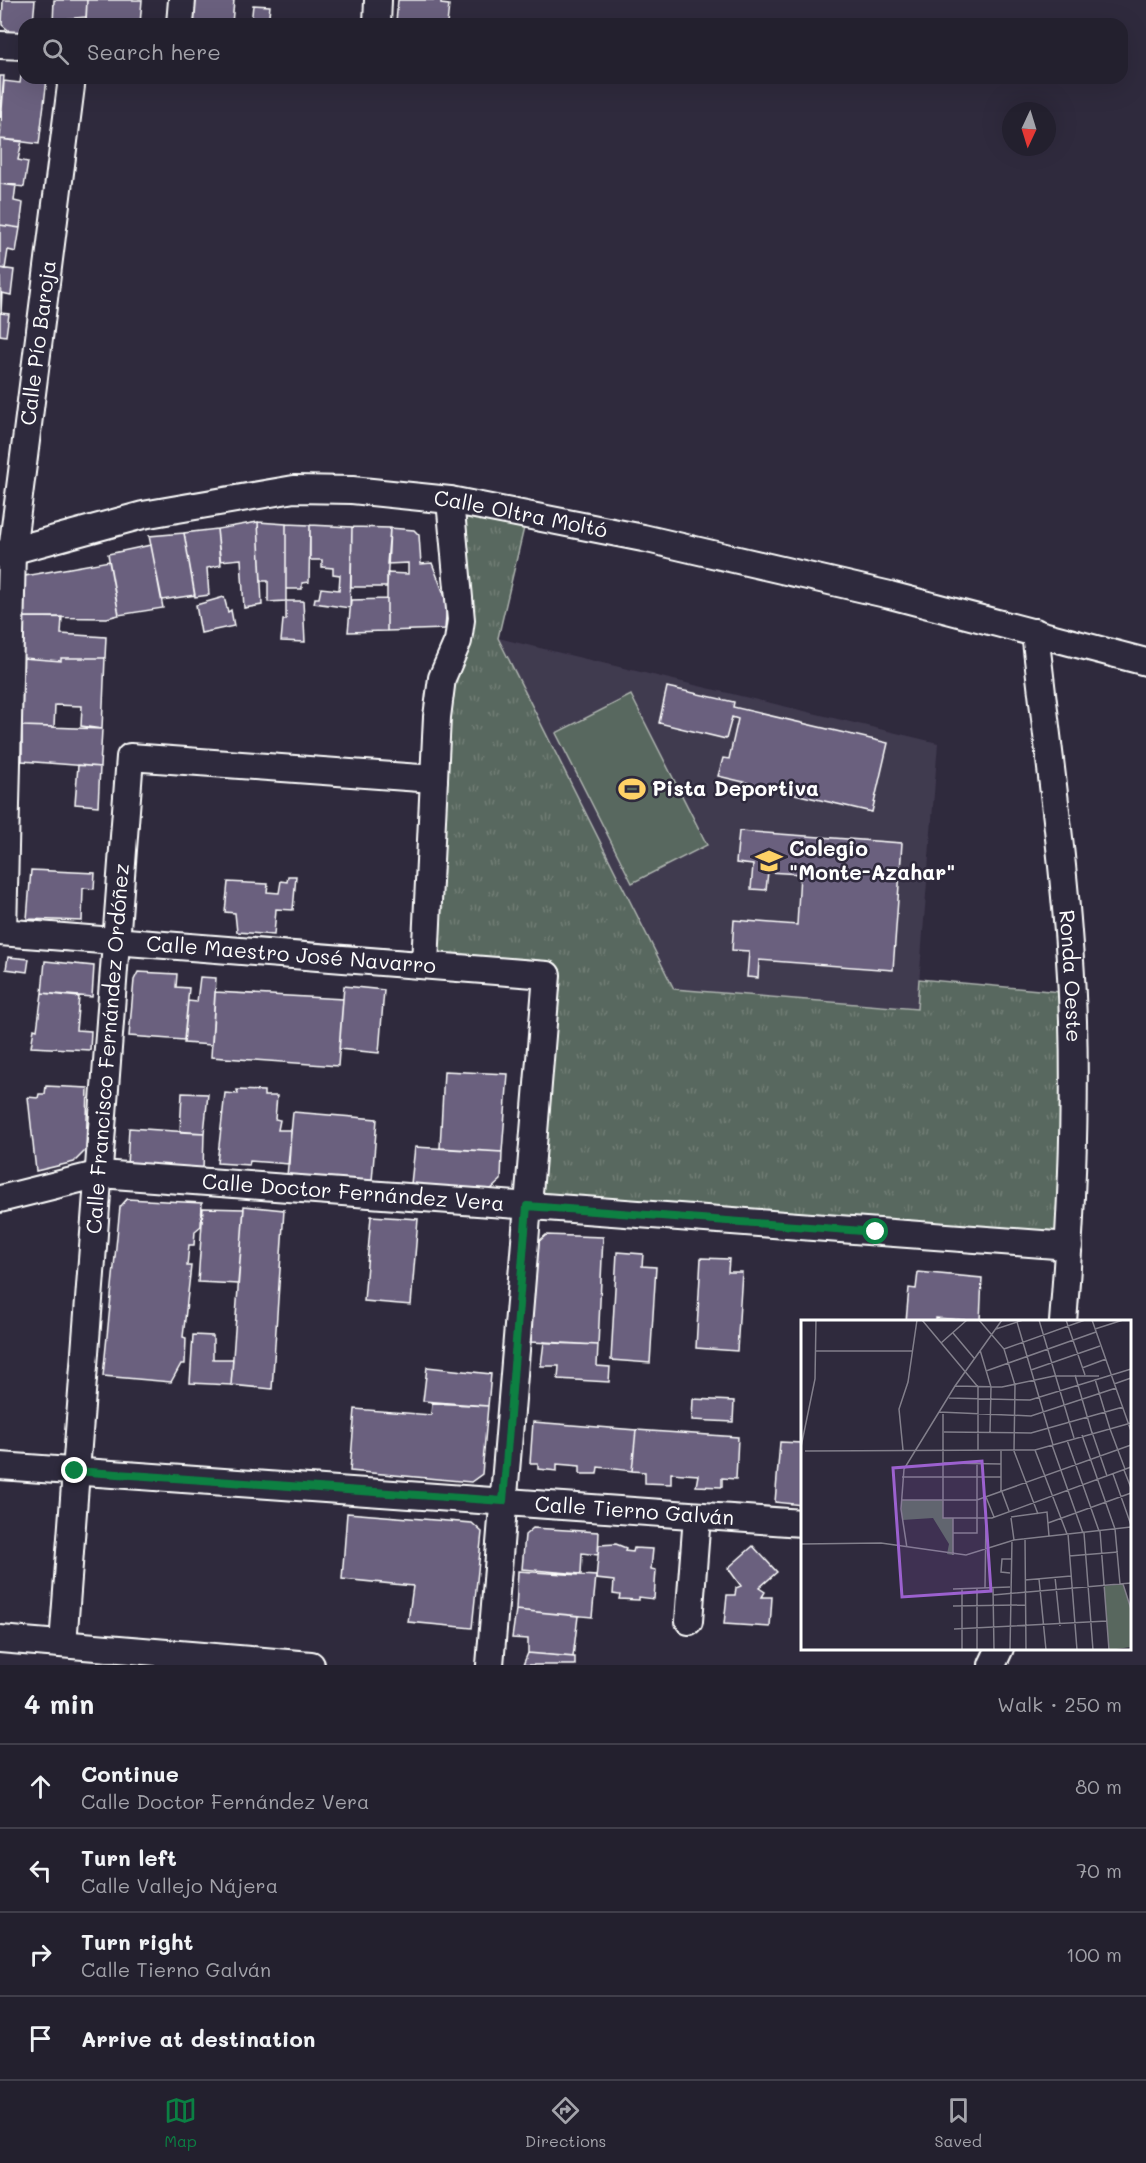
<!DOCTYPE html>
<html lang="en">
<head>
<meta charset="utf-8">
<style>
  body { margin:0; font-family:Mali,sans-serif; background:#2f2d3a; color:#f1f3f6 }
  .compass { position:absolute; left:1002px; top:102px; width:54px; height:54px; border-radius:50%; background:#23202e; box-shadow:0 6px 24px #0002; rotate:184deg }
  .stop { position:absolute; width:18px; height:18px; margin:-14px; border:4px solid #0b8043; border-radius:50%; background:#fff }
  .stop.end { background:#0b8043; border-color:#fff; box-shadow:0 2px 6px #0008 }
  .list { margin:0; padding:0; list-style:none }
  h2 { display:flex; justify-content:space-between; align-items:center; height:78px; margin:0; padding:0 24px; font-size:26px }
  h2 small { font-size:20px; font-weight:400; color:#a3a3aa }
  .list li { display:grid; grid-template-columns:39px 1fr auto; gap:18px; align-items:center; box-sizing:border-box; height:84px; padding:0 24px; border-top:2px solid #403e4a }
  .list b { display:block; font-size:22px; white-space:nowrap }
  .list p { margin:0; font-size:20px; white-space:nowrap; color:#a3a3aa }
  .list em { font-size:20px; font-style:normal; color:#a3a3aa }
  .icon { flex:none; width:33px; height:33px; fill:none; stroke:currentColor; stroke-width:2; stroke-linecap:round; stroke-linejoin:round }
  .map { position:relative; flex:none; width:1146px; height:1665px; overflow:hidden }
  .search { position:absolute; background:#23202e; box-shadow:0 6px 24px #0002; left:18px; right:18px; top:18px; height:66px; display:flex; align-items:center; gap:15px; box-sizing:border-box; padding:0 21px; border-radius:18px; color:#a3a3aa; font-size:22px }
  .sheet { height:414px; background:#23202e }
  nav { display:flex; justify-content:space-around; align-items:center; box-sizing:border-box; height:84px; border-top:2px solid #403e4a; background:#23202e; font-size:16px; color:#a3a3aa }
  nav a { display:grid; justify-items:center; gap:3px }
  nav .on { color:#0b8043 }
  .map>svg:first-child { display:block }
  .built { fill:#413a50 }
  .grass { fill:url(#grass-tufts); stroke:#acb3ae; stroke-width:1.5 }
  .pitch { fill:#58675e; stroke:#acb3ae; stroke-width:1.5 }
  .building { fill:#6a617e; stroke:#fff; stroke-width:1.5 }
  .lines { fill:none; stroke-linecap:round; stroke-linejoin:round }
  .street-casing { stroke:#fff; stroke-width:30 }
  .street { stroke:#2f2a3d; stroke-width:26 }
  .route { stroke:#0b8043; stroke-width:8 }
  .labels { text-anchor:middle; stroke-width:5; stroke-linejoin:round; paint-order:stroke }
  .street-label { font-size:21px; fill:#fff; stroke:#2f2a3d }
  .poi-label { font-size:21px; font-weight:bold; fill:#fff; stroke:#2f2a3d; text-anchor:start }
  .inset-road { fill:none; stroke:#827f8b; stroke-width:1.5 }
  .view { fill:#9c61cf; fill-opacity:0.15; stroke:#9c61cf; stroke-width:3 }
  .inset-edge { fill:none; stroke:#fff; stroke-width:3 }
</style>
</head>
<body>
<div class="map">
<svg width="1146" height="1665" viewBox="0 0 1146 1665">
  <defs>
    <pattern id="grass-tufts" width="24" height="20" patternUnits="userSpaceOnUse" patternTransform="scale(1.5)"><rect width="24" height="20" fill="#58675e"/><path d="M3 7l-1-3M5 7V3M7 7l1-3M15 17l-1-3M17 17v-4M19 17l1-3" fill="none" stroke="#717e76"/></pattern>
  </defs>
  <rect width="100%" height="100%" fill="#2f2a3d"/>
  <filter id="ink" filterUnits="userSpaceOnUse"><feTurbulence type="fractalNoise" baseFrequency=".0167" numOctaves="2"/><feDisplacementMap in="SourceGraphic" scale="12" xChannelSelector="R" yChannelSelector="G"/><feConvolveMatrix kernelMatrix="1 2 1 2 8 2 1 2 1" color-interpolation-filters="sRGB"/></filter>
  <g filter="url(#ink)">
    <path class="built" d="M498 638 938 743 917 1009 674 989Z"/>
    <path class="grass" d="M450 500 527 515 498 638 674 989 917 1009 919 979 1071 993 1069 1246 527 1206 547 976 425 964 437 717 458 641Z"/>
    <path class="pitch" d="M631 695 707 845 632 883 556 733Z"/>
    <path class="building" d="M3 0H35L33 22 41 24H24V33H12L2 25Z
      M54 0H87L86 17 65 19V24H53Z
      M87 0H142L140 24H86Z
      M194 0H234L232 24H192Z
      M398 0H441V4L449 5 447 24 396 22Z
      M253 5 270 6 268 24H251Z
      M0 76H4L0 118Z
      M21 76 47 79 39 144 0 139 4 81 20 83Z
      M0 139 22 141 18 160 28 162 24 187 0 184Z
      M0 184 16 185 14 201 23 203 20 228 0 225Z
      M0 225 20 228 16 252 8 250 5 269 0 268Z
      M0 268 14 270 11 295 2 293 1 313Z
      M0 313 9 314 6 336 0 335Z
      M258 522 286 524V601L268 602V581H261Z
      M258 522 262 605 244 608 241 559 220 561 217 529Z
      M286 524 310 525 309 582 302 583V589H286Z
      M310 525 352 527 350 608 314 603 315 598H319L321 588 339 590 340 575 333 574V568L322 567V560H310Z
      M352 527 390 528 387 587H351Z
      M390 528 414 530 419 535 421 564 432 563 447 602 445 629 387 631V573L408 574V563L387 564Z
      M217 529 221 565 207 568 209 595 195 597 184 533Z
      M184 533 195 595 162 600 149 536Z
      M151 545 163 608 119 615 108 554Z
      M109 561 119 615 107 618 24 617 25 576Z
      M224 597 228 612 231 610 234 626 201 633 196 605Z
      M387 599V631L348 632 351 600Z
      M286 601H303L305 642 281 641 283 620H286Z
      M24 617H62L61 634 106 637 105 658H61V661L23 658Z
      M23 658 61 661V658H105L102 729 81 726 82 706 55 705 54 727 22 726Z
      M667 687 734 702 733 707 888 743 872 812 718 776 723 758 729 759 738 719 732 717 726 739 659 723Z
      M22 726 102 729 100 767 22 761Z
      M78 765 100 767 98 806 75 804Z
      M739 831 902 843 893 970 759 960 758 978 747 977 749 951 732 950 734 920 797 925 800 874 768 872 766 890 751 889 753 865 736 863Z
      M31 870 95 873 94 889 83 888 82 921 27 919Z
      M288 876H296L293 910 276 909 274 935 237 932 235 913 225 912 228 882 268 884 267 892 279 893 281 881 287 882Z
      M8 957 29 959 27 972 6 969Z
      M45 961 94 966 92 997 42 993Z
      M138 972 177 974 176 987 189 988 184 1040 129 1036 134 980Z
      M200 977 216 978 212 1045 184 1043 188 1001 197 1002Z
      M344 986 384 990 379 1053 339 1049Z
      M215 992 343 999 338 1066 211 1057Z
      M42 993 79 997 76 1030 91 1031 90 1050 31 1047 34 1029 37 1030Z
      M444 1071 508 1074 502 1152 440 1148Z
      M46 1086 88 1088 86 1150 74 1162 36 1171 28 1097 38 1098 39 1094H45Z
      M237 1090 264 1091V1096H277L275 1119 280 1120 278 1130H291L289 1164 250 1161 249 1165 217 1163 225 1093 238 1094Z
      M182 1093 208 1094 204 1133 180 1132Z
      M293 1112 377 1119 372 1181 287 1176Z
      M129 1128 204 1133 203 1171 127 1166Z
      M415 1147 502 1152 501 1180 490 1190 411 1184Z
      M127 1199 202 1203 201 1226 195 1231 194 1245H189L187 1266H191L183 1337 186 1338 185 1364H181L171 1382 103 1376 120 1207Z
      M244 1206 284 1210 272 1389 231 1385Z
      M203 1208 244 1209 238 1284 198 1282Z
      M371 1216 418 1219 411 1305 364 1301Z
      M546 1235 603 1237 598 1345 530 1342 536 1244Z
      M617 1252 643 1254 642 1266 656 1267 650 1363 611 1360Z
      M701 1258 729 1259 728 1272H742L737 1351 696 1348Z
      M918 1272 982 1278 980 1321 936 1318V1322H906L909 1288 916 1289Z
      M193 1335 213 1336V1359H233L231 1385 190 1383Z
      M544 1342 598 1345 597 1366 610 1367 609 1382 558 1379 559 1366H541Z
      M427 1367 491 1374 488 1406 423 1401Z
      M693 1399 734 1401 733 1422 692 1420Z
      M432 1403 488 1406 482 1474 471 1482 350 1471 355 1409 431 1415Z
      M533 1422 636 1430 632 1471 598 1467 597 1474H580V1466L557 1464V1471L538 1469V1463H530Z
      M636 1430 738 1437 736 1479 722 1478V1487L696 1486 698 1475 671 1473V1484L645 1483V1472L632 1471Z
      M780 1442 802 1443V1505L775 1502Z
      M347 1513 472 1523 482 1532 472 1628 408 1622 413 1586 342 1579Z
      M533 1528 599 1532 598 1555 582 1553 581 1574 522 1569 525 1535Z
      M616 1544 626 1548 625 1551 633 1552 634 1548 653 1549 651 1569 656 1570 654 1599 639 1597V1600L619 1599 620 1595 613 1594 614 1581 596 1579 599 1545Z
      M753 1546 777 1572 759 1588 765 1592 762 1597H772L770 1627 724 1624 727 1595H735L736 1588 741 1586 728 1568Z
      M518 1571 596 1576 592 1617 516 1610Z
      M516 1610 578 1616 573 1657 528 1653V1639L512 1638Z
      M528 1653 575 1657V1665H523Z"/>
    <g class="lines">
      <defs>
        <g id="street">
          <path d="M180 24 182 0"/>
          <path d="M377 24 378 0"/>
          <path d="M0 45 24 46"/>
          <path id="s1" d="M0 554 143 515 294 489 352 490 450 500 643 538 890 595 1146 662"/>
          <path id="s2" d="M1035 632C1049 761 1069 891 1073 1021 1076 1122 1071 1222 1063 1322"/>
          <path id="s3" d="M0 932 547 975 490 1665"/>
          <path id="s4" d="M3 932 12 551 72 78"/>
          <path d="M425 964 437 717 442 678 458 641 461 620 450 500"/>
          <path id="s5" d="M0 1199 100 1174 1069 1246"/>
          <path id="s6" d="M0 1466 802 1523"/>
          <path d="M689 1621 697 1516"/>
          <path d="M0 1639 311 1665"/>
          <path id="s7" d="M63 1644 130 757 434 779"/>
          <path d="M992 1665 1000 1648"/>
        </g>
      </defs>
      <use href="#street" class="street-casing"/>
      <use href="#street" class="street"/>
    </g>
  </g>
  <g class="lines" filter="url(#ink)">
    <path class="route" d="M75 1471 503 1501 527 1206 876 1232"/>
  </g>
  <defs>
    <symbol id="stadium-bare" viewBox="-9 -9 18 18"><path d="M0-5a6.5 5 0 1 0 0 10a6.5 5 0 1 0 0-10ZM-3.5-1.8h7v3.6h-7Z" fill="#ffd166" stroke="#2f2a3d" stroke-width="2.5" paint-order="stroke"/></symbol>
    <symbol id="school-bare" viewBox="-9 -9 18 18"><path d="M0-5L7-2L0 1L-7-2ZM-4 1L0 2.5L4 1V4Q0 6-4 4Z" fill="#ffd166" stroke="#2f2a3d" stroke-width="2.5" paint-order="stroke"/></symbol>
  </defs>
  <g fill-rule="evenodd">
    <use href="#stadium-bare" x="613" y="770" width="38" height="38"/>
    <use href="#school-bare" x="750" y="842" width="38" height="38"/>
  </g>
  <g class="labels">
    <g class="street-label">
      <text dy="7" stroke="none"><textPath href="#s4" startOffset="591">Calle Pío Baroja</textPath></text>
      <text dy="7" stroke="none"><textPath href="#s1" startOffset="530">Calle Oltra Moltó</textPath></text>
      <text dy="7" stroke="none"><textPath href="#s3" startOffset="292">Calle Maestro José Navarro</textPath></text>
      <text dy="7" stroke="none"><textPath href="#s2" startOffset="346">Ronda Oeste</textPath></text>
      <text dy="7" stroke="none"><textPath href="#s7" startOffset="597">Calle Francisco Fernández Ordóñez</textPath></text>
      <text dy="7" stroke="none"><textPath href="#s5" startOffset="357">Calle Doctor Fernández Vera</textPath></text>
      <text dy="7" stroke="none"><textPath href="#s6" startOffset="636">Calle Tierno Galván</textPath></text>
    </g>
    <g class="poi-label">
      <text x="652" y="796">Pista Deportiva</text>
      <text x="789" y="856">Colegio<tspan x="789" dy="24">"Monte-Azahar"</tspan></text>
    </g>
  </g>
  <g transform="translate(801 1320)">
    <rect width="330" height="330" fill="#2f2a3d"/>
    <path d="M100 180H142V198H152V235L146 234 148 224 132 198 101 200ZM322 264 330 289V327L308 330 303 266Z" fill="#58675e"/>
    <path class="inset-road" d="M121 0 177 67V130M178 0 203 29 214 65 213 131 237 194M238 0 273 118M265 0 284 55M291 0 330 111M216 2 252 125M195 9 222 0M294 9 322 0M152 13 173 38M140 23 166 0M203 29 284 0M179 30 190 67 189 112M15 31H112M281 48 305 39M230 50 299 26M185 51 295 12M274 55 291 113M294 59 309 109M313 64 330 58M154 66 201 67 253 56H298M148 78 229 80 330 49M138 92 230 96 315 68M142 94V198H191L330 147M309 109 324 149M143 112 230 113 322 87M291 112 306 156M281 115 314 209 319 264M266 120 298 211M251 125 282 213M0 127 14 59 15 0M102 130 98 89 107 62 116 0M234 130 266 214M4 131 234 130 330 103M200 131V172M143 143 200 144M323 150 330 168M312 154 330 205M101 157H200M201 172 208 191M185 177 193 197M100 180H176L330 125M210 197 246 192 248 216M152 198V235M210 198 213 220M247 203 330 173M299 211 308 330M152 213H176V143M283 213 292 330M267 214 276 330M224 218 225 330M0 224 80 223 165 235 213 220 330 207M106 228 100 189 103 149 154 66 201 0M268 236 317 232M209 253 200 252 201 239H210M254 257 259 306M238 259 245 330M224 260 270 256M322 264 330 289M176 268V330M184 268 185 199M192 268 193 330M152 269 209 267M161 269V330M192 275 330 263M152 286 225 285M153 309 306 301M209 330 211 220"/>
    <path class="view" d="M181 141 190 271 101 277 92 148Z"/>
    <rect width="330" height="330" class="inset-edge"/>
  </g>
</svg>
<svg class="compass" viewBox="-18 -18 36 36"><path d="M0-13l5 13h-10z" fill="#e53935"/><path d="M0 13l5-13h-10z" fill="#a3a3aa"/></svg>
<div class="stop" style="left:876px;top:1232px"></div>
<div class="stop end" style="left:75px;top:1471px"></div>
<div class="search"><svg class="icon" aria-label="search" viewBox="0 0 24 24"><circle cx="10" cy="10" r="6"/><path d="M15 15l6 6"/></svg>Search here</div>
</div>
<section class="sheet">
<h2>4 min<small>Walk · 250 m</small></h2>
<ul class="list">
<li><svg class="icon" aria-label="ahead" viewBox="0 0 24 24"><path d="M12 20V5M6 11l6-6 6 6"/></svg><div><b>Continue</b><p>Calle Doctor Fernández Vera</p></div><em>80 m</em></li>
<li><svg class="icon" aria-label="left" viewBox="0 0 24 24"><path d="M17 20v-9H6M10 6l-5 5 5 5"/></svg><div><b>Turn left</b><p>Calle Vallejo Nájera</p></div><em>70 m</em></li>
<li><svg class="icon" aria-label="right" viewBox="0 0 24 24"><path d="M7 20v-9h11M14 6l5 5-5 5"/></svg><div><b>Turn right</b><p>Calle Tierno Galván</p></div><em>100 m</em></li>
<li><svg class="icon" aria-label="arrive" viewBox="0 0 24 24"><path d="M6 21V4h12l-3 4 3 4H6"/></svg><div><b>Arrive at destination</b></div></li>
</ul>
</section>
<nav>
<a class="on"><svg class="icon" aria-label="map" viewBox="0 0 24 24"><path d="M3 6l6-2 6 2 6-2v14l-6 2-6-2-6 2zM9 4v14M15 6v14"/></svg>Map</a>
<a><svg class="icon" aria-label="directions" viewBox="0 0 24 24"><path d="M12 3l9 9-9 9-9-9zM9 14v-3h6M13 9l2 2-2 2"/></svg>Directions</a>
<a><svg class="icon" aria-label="saved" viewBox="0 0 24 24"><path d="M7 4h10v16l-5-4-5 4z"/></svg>Saved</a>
</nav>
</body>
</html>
